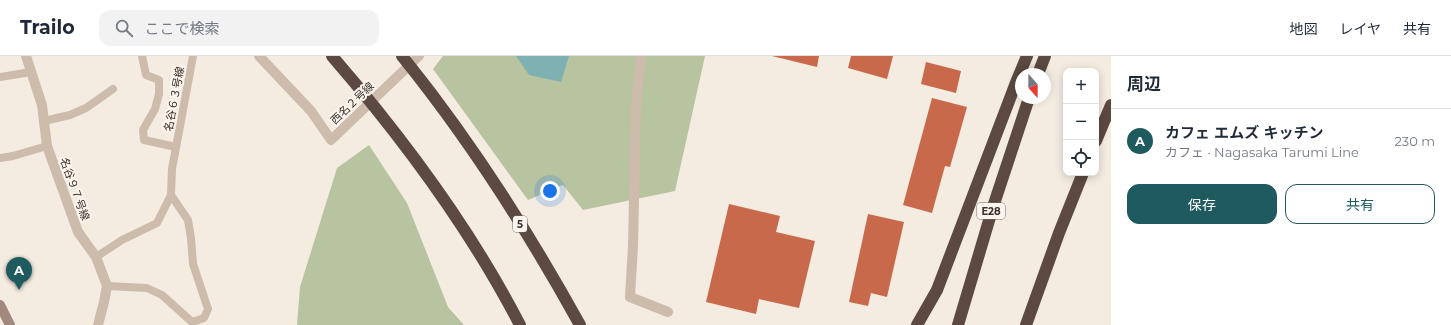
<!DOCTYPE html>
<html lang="ja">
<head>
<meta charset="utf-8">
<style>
  body { margin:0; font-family:Montserrat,"Noto Sans JP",sans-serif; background:#f2f2f3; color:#1f2937 }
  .controls { position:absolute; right:12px; top:12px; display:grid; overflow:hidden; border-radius:8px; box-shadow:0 2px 10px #0003 }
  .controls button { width:36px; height:36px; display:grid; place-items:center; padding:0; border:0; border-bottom:1px solid #e0e1e3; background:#fff; color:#1f2937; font:20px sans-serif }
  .compass { position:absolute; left:1015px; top:12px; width:36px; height:36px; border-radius:50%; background:#fff; box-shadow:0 2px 10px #0003; rotate:159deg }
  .you { position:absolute; left:550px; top:135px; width:14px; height:14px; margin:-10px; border:3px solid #fff; border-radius:50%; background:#1a73e8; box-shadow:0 0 0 6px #1a73e833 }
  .badge { display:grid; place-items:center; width:26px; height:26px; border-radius:50%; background:#1f5a5e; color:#fff; font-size:13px; font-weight:700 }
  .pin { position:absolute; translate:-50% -33px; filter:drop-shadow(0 1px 2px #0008) }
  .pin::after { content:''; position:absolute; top:21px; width:14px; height:12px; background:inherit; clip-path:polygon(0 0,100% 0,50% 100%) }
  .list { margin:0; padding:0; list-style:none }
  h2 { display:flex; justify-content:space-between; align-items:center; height:52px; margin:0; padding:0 16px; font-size:17px }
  h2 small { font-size:13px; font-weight:400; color:#747a83 }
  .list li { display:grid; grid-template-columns:26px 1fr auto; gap:12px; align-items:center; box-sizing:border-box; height:64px; padding:0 16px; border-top:1px solid #e0e1e3 }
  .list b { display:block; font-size:15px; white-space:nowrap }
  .list p { margin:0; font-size:13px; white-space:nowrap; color:#747a83 }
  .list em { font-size:13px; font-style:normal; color:#747a83 }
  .actions { display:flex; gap:8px; padding:12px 16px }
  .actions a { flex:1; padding:9px 0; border:1px solid #1f5a5e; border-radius:12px; text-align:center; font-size:14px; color:#1f5a5e }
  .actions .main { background:#1f5a5e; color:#fff }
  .icon { flex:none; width:22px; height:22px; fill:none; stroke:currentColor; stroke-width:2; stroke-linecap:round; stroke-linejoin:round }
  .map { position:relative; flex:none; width:1111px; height:269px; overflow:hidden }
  header { display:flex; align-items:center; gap:24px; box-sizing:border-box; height:56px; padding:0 20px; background:#fff; border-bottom:1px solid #e0e1e3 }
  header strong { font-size:19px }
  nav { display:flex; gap:22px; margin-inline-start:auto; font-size:14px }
  .search { width:280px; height:36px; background:#f2f2f3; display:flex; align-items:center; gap:10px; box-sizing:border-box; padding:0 14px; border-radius:12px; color:#747a83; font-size:15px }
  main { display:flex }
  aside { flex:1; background:#fff }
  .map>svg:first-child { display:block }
  .green { fill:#b8c4a0 }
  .water { fill:#7fb0b2 }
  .building { fill:#c8694b }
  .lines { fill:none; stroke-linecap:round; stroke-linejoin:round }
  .lane { stroke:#cdbbac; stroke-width:8 }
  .street { stroke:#cdbbac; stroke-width:10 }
  .secondary { stroke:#a18a7d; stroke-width:10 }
  .highway { stroke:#5c4a42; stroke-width:12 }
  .labels { text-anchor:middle; stroke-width:4; stroke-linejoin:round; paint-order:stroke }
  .shield { fill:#fbf5ee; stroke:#756b66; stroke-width:1 }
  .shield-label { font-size:10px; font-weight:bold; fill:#3b302b }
  .street-label { font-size:11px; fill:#3b302b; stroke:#fbf5ee }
</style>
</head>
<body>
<header>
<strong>Trailo</strong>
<div class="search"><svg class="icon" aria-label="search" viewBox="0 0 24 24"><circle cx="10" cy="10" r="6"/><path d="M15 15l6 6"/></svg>ここで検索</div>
<nav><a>地図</a><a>レイヤ</a><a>共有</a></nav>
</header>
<main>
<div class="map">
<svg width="1111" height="269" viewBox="0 0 1111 269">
  <rect width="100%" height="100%" fill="#f4ebe1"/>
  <path class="green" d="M443 0H705L675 135 583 154 563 129 528 144 433 13Z
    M369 89 407 147 448 251 464 269H297L300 231 337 112Z"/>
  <path class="water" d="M516 0H569L561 26 529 19Z"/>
  <path class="building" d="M772 0H819L817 11Z
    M851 0H893L887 23 848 12Z
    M926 6 961 15 956 37 921 28Z
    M932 42 967 51 950 111 945 110 932 157 903 149Z
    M729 148 780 160 776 176 815 185 799 252 759 243 756 258 706 246Z
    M868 158 904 166 887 241 871 237 868 250 849 246Z"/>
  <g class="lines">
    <path class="lane" d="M142 0 146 19 159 24V38L155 53 143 74 144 84 176 91
      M0 21 31 16
      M44 65 70 59 86 52 113 33
      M0 102 13 100 47 90
      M171 139 188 164 191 182 193 208 208 253 204 262 192 266
      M96 201 122 184 157 167 171 139 172 113 193 0
      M107 230 147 232 162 239 192 266"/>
    <path class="street" d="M26 0 42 49 47 90 78 176 96 201 107 230 104 246 98 269
      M259 0 311 55 331 84 419 0
      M641 0 636 50 633 190 630 241 668 256"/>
    <path class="secondary" d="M0 249 10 269"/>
    <path class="highway" d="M332 0C402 81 471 174 520 269
      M402 0C470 84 528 175 580 269
      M1038 18 1045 0
      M1096 85 1111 49
      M917 269 937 234 1017 24 1027 0
      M958 269 993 151 1029 42
      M1026 269 1059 177 1083 117"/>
  </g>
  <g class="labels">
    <g class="shield">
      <rect x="977" y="147" width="28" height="16" rx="3"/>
      <rect x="513" y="160" width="14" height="16" rx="3"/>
    </g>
    <g class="shield-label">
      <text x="991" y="159">E28</text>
      <text x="520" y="172">5</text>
    </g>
    <g class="street-label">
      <text transform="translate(174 43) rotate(-79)" y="4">名谷６３号線</text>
      <text transform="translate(352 47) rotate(-44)" y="4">西名２号線</text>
      <text transform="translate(75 133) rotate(70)" y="4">名谷９７号線</text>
    </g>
  </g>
</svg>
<div class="controls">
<button>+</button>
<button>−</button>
<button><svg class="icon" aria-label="locate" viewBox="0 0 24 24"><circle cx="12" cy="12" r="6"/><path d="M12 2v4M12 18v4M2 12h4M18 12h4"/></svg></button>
</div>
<svg class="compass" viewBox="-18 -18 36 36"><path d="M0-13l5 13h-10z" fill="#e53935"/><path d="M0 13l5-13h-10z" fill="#747a83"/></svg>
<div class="you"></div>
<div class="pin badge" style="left:19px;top:234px">A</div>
</div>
<aside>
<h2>周辺<small></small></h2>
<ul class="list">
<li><span class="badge">A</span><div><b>カフェ エムズ キッチン</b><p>カフェ · Nagasaka Tarumi Line</p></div><em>230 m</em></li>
</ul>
<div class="actions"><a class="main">保存</a><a>共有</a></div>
</aside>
</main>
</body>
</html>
